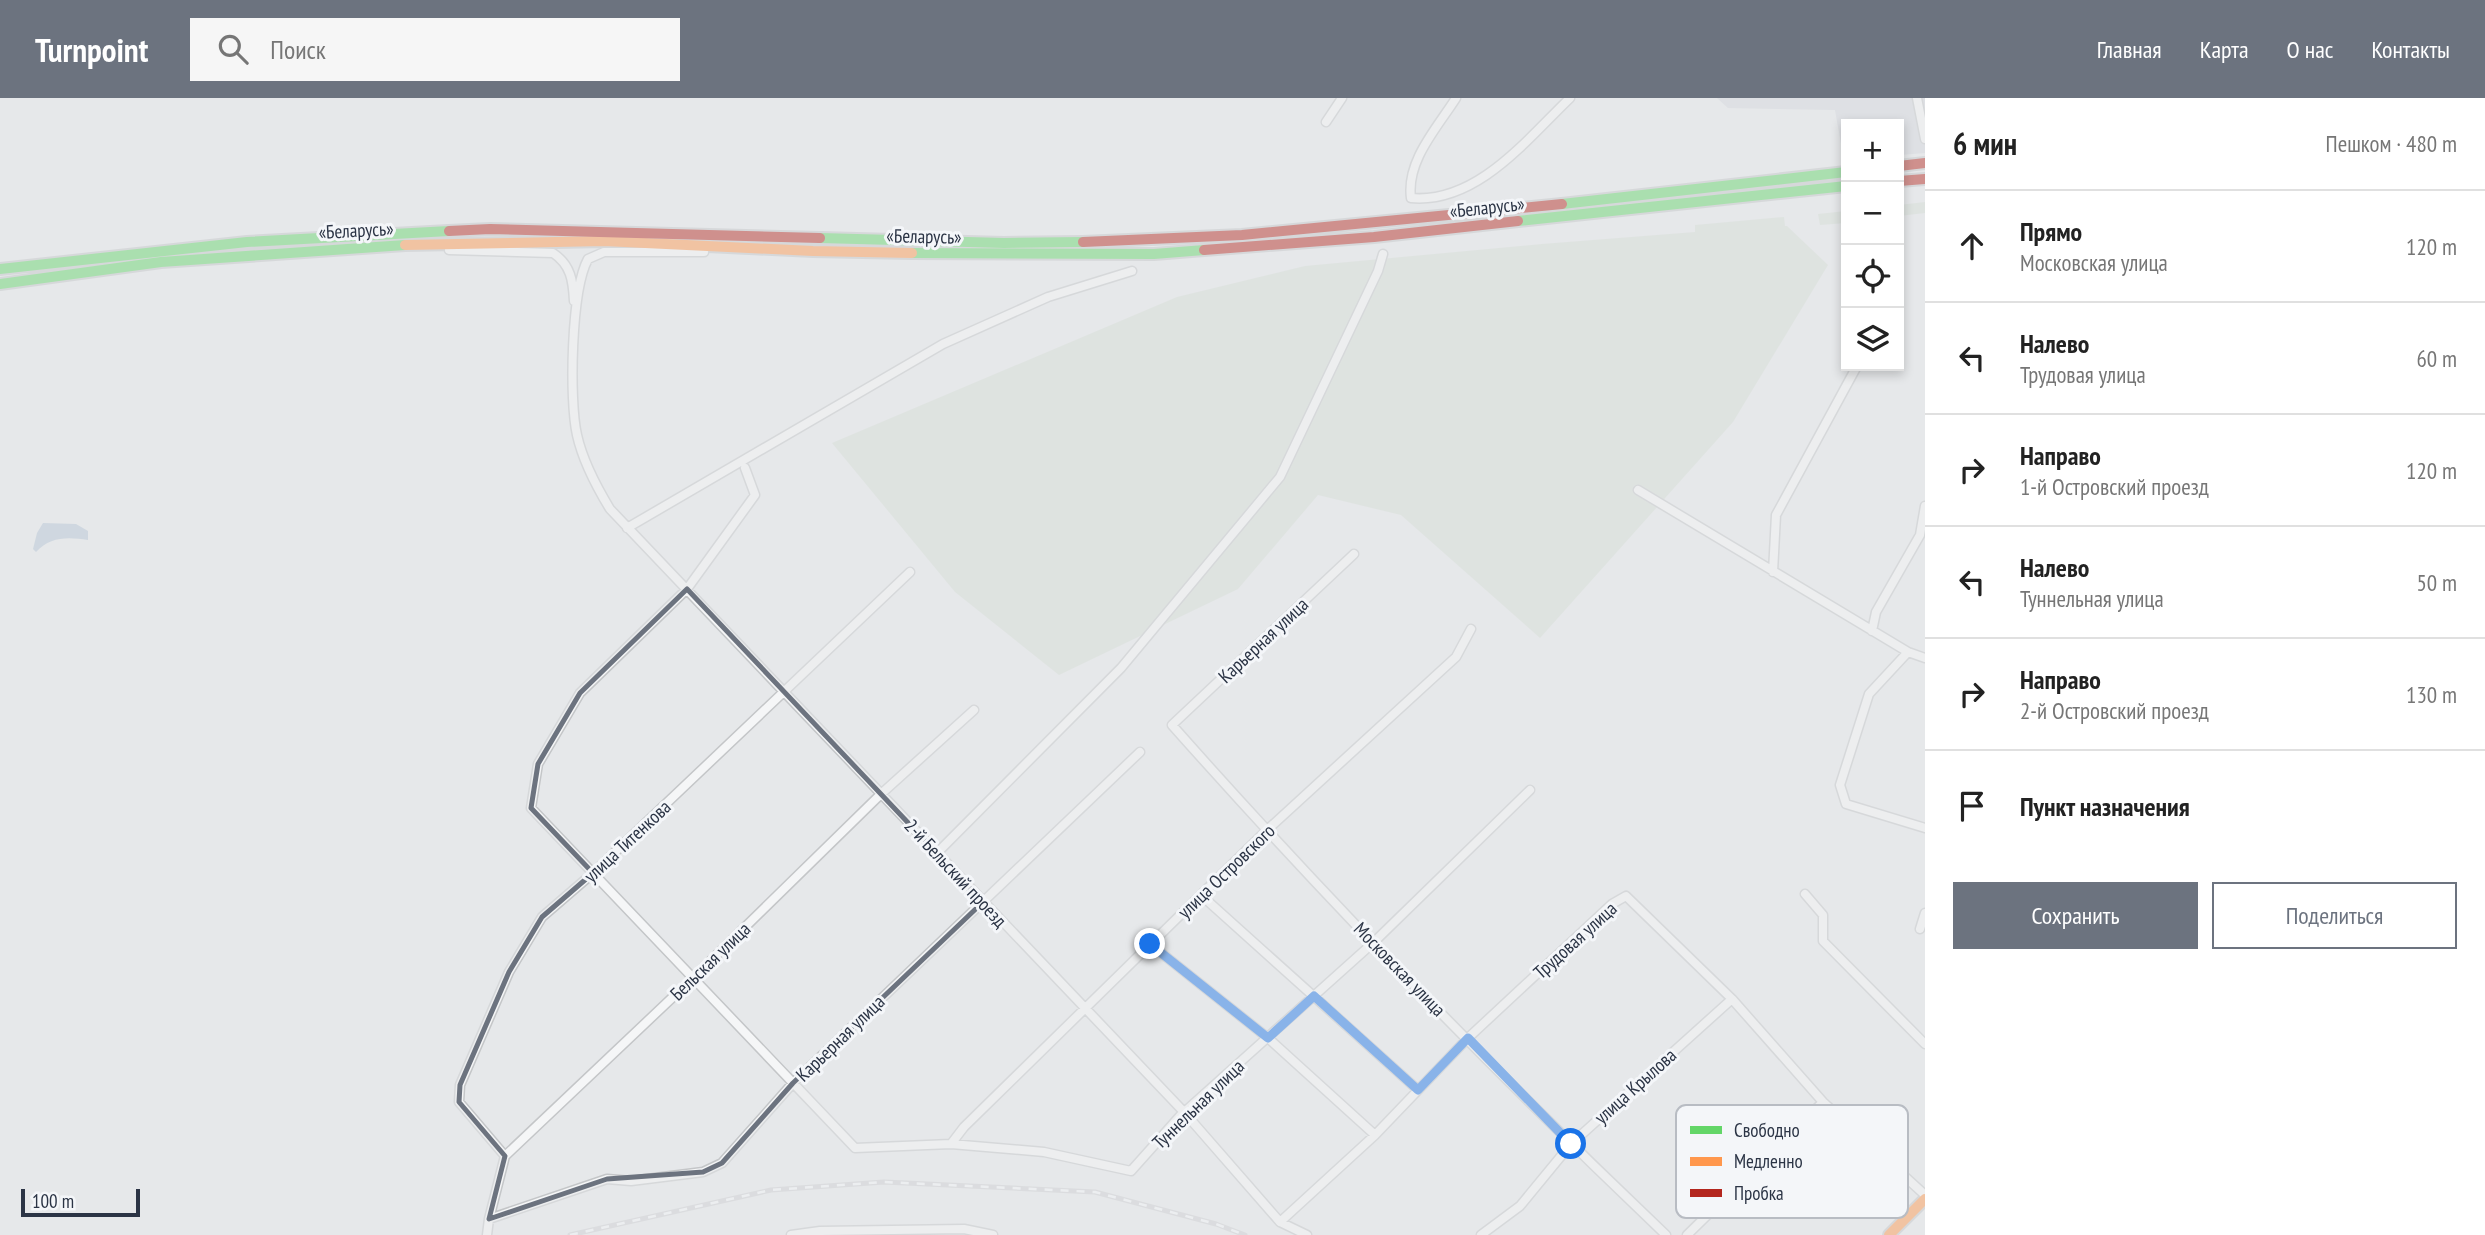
<!DOCTYPE html>
<html lang="ru">
<head>
<meta charset="utf-8">
<style>
  body { margin:0; font-family:"PT Sans Narrow",sans-serif; background:#f6f6f6; color:#222 }
  .controls { position:absolute; right:21px; top:21px; display:grid; overflow:hidden; border-radius:0px; box-shadow:0 4px 10px #0003 }
  .controls button { width:63px; height:63px; display:grid; place-items:center; padding:0; border:0; border-bottom:2px solid #e0e0e0; background:#fff; color:#222; font:35px sans-serif }
  .scale { position:absolute; left:21px; bottom:18px; width:119px; box-sizing:border-box; padding-left:7px; border:4px solid #2b3445; border-top:0; font-size:19px; line-height:24px; white-space:nowrap; color:#2b3445; -webkit-text-stroke:5px #f4f6f9; paint-order:stroke }
  .stop { position:absolute; width:21px; height:21px; margin:-16px; border:5px solid #1a73e8; border-radius:50%; background:#fff }
  .stop.end { background:#1a73e8; border-color:#fff; box-shadow:0 2px 7px #0008 }
  .list { margin:0; padding:0; list-style:none }
  h2 { display:flex; justify-content:space-between; align-items:center; height:91px; margin:0; padding:0 28px; font-size:30px }
  h2 small { font-size:23px; font-weight:400; color:#767676 }
  .list li { display:grid; grid-template-columns:46px 1fr auto; gap:21px; align-items:center; box-sizing:border-box; height:112px; padding:0 28px; border-top:2px solid #e0e0e0 }
  .list b { display:block; font-size:26px; white-space:nowrap }
  .list p { margin:0; font-size:23px; white-space:nowrap; color:#767676 }
  .list em { font-size:23px; font-style:normal; color:#767676 }
  .actions { display:flex; gap:14px; padding:21px 28px }
  .actions a { flex:1; padding:16px 0; border:2px solid #6c737f; border-radius:0px; text-align:center; font-size:24px; color:#6c737f }
  .actions .main { background:#6c737f; color:#fff }
  .icon { flex:none; width:38px; height:38px; fill:none; stroke:currentColor; stroke-width:2; stroke-linecap:round; stroke-linejoin:round }
  .map { position:relative; flex:none; width:1925px; height:1137px; overflow:hidden }
  header { display:flex; align-items:center; gap:42px; box-sizing:border-box; height:98px; padding:0 35px; background:#6c737f; color:#fff }
  header strong { font-size:33px }
  nav { display:flex; gap:38px; margin-inline-start:auto; font-size:24px }
  .search { width:490px; height:63px; background:#f6f6f6; display:flex; align-items:center; gap:18px; box-sizing:border-box; padding:0 24px; border-radius:0px; color:#767676; font-size:26px }
  main { display:flex }
  aside { flex:1; background:#fff }
  .map>svg:first-child { display:block }
  .built { fill:#d4d7dd }
  .green { fill:#d6ded6 }
  .water { fill:#b4c4d5 }
  .lines { fill:none; stroke-linecap:round; stroke-linejoin:round }
  .street-casing { stroke:#c4c6c8; stroke-width:11 }
  .fast-casing { stroke:#c4c6c8; stroke-width:14 }
  .slow-casing { stroke:#c4c6c8; stroke-width:14 }
  .jam-casing { stroke:#c4c6c8; stroke-width:14 }
  .street { stroke:#f5f6f7; stroke-width:8 }
  .fast { stroke:#63d668; stroke-width:10 }
  .slow { stroke:#ff974d; stroke-width:10 }
  .jam { stroke:#b3261e; stroke-width:10 }
  .rail-casing { stroke:#cecfd2; stroke-width:5 }
  .rail { stroke:#f4f6f9; stroke-width:2.5; stroke-dasharray:8; stroke-linecap:butt }
  .route { stroke:#1a73e8; stroke-width:9 }
  .marked { fill:none; stroke:#6c737f; stroke-width:5; stroke-linejoin:round }
  .labels { text-anchor:middle; stroke-width:6; stroke-linejoin:round; paint-order:stroke }
  .street-label { font-size:19px; fill:#2b3445; stroke:#f4f6f9 }
  .key { fill:#f4f6f9; stroke:#b8bcc3; stroke-width:2 }
  .key-label { font-size:19px; fill:#2b3445 }
</style>
</head>
<body>
<header>
<strong>Turnpoint</strong>
<div class="search"><svg class="icon" aria-label="search" viewBox="0 0 24 24"><circle cx="10" cy="10" r="6"/><path d="M15 15l6 6"/></svg>Поиск</div>
<nav><a>Главная</a><a>Карта</a><a>О нас</a><a>Контакты</a></nav>
</header>
<main>
<div class="map">
<svg width="1925" height="1137" viewBox="0 0 1925 1137">
  <rect width="100%" height="100%" fill="#e6e8ea"/>
  <path class="built" d="M1717 0H1925V55L1899 57V26H1846V61L1844 62 1835 12 1728 10Z"/>
  <path class="green" d="M1925 104V115L1899 118V107Z
    M1846 113V125L1820 127 1818 116Z
    M1784 119 1785 128H1787L1828 167 1733 324 1540 540 1401 417 1318 397 1238 491 1059 577 955 494 832 345 1177 199 1305 168 1542 146 1695 134V127Z"/>
  <path class="water" d="M43 425 76 426 88 433V442C69 439 50 438 36 454L33 451 37 435Z"/>
  <g class="lines">
    <defs>
      <path id="street" d="M1456 0C1437 30 1406 63 1411 100 1477 106 1527 41 1570 0
        M1917 0 1925 41
        M1326 24 1342 0
        M449 152 553 155C571 167 573 183 574 203
        M704 154H604L588 161C571 192 569 302 577 337 583 364 596 388 610 411L1184 1014 1280 1124 1307 1137
        M745 370 755 397 687 491 580 595 538 666 531 710 855 1050 951 1046 1044 1054 1131 1073 1181 1017 1374 844 1530 692
        M1638 392 1908 554 1925 560
        M627 430 943 246 1048 199 1132 173
        M1354 456 1172 627C1329 804 1495 974 1666 1137
        M1773 474 1776 417 1857 268
        M1872 533 1876 514 1920 437 1925 408
        M1908 554 1869 596 1840 687 1846 706 1925 730
        M937 755 1121 570 1280 379 1378 173 1383 156
        M1805 796 1823 817V843L1925 946
        M1201 797 1418 992
        M1920 831 1925 815
        M1150 846 1268 940 1375 1037
        M951 1046 964 1029 1266 733 1456 559 1471 531
        M505 1058 459 1004 460 987 509 874 542 819 593 775 910 474
        M489 1121 607 1081 631 1083 703 1074 722 1065 793 985 1140 654
        M1280 1124 1375 1037 1468 940 1612 806 1626 798 1732 901 1823 1004 1925 1097
        M487 1137 489 1121 505 1058 693 880 881 696 974 612
        M791 1137 820 1133 964 1131 993 1137
        M1481 1137 1520 1108 1571 1046 1732 901
        M1687 1137 1823 1004"/>
      <path id="fast" d="M1562 106 1846 74
        M1518 123 1846 88
        M820 140 1004 145 1083 144
        M912 155 1154 156 1204 152
        M0 171 247 144 449 133
        M0 186 161 164 405 147"/>
      <path id="slow" d="M405 147 604 143 813 153 912 155
        M1889 1137 1925 1101"/>
      <path id="jam" d="M1899 68 1925 65
        M1899 83 1925 81
        M449 133 490 131 820 140
        M1083 144 1242 137 1562 106
        M1204 152 1374 139 1518 123"/>
    </defs>
    <use href="#street" class="street-casing"/>
    <use href="#fast" class="fast-casing"/>
    <use href="#slow" class="slow-casing"/>
    <use href="#jam" class="jam-casing"/>
    <use href="#street" class="street"/>
    <use href="#fast" class="fast"/>
    <use href="#slow" class="slow"/>
    <use href="#jam" class="jam"/>
    <defs>
      <path id="rail" d="M570 1137 771 1092 884 1084 1095 1094 1216 1126 1245 1137"/>
    </defs>
    <use href="#rail" class="rail-casing"/>
    <use href="#rail" class="rail"/>
  </g>
  <g class="lines">
    <path class="route" d="M1150 846 1268 940 1314 898 1418 992 1468 940 1571 1046"/>
  </g>
  <path d="M0 0H1925V1137H0ZM687 491 983 804 793 985 722 1065 703 1074 607 1081 489 1121 505 1058 459 1004 460 987 509 874 542 819 593 775 531 710 538 666 580 595Z" fill="#e6e8ea" fill-opacity=".55" fill-rule="evenodd"/>
  <path class="marked" d="M687 491 983 804 793 985 722 1065 703 1074 607 1081 489 1121 505 1058 459 1004 460 987 509 874 542 819 593 775 531 710 538 666 580 595Z"/>
  <g class="labels">
    <g class="street-label">
      <text transform="translate(1487 109) rotate(-6)" y="7">«Беларусь»</text>
      <text transform="translate(356 132) rotate(-3)" y="7">«Беларусь»</text>
      <text transform="translate(924 138) rotate(1)" y="7">«Беларусь»</text>
      <text transform="translate(1263 542) rotate(-43)" y="7">Карьерная улица</text>
      <text transform="translate(627 743) rotate(-43)" y="7">улица Титенкова</text>
      <text transform="translate(1226 773) rotate(-44)" y="7">улица Островского</text>
      <text transform="translate(956 775) rotate(47)" y="7">2-й Бельский проезд</text>
      <text transform="translate(1575 842) rotate(-42)" y="7">Трудовая улица</text>
      <text transform="translate(710 863) rotate(-44)" y="7">Бельская улица</text>
      <text transform="translate(1400 871) rotate(46)" y="7">Московская улица</text>
      <text transform="translate(840 940) rotate(-44)" y="7">Карьерная улица</text>
      <text transform="translate(1635 988) rotate(-42)" y="7">улица Крылова</text>
      <text transform="translate(1198 1006) rotate(-44)" y="7">Туннельная улица</text>
    </g>
  </g>
  <rect x="1676" y="1007" width="232" height="113" rx="10" class="key"/>
  <rect x="1690" y="1028" width="32" height="8" fill="#63d668"/>
  <rect x="1690" y="1059" width="32" height="9" fill="#ff974d"/>
  <rect x="1690" y="1091" width="32" height="8" fill="#b3261e"/>
  <g class="key-label">
    <text x="1734" y="1039">Свободно</text>
    <text x="1734" y="1070">Медленно</text>
    <text x="1734" y="1102">Пробка</text>
  </g>
</svg>
<div class="controls">
<button>+</button>
<button>−</button>
<button><svg class="icon" aria-label="locate" viewBox="0 0 24 24"><circle cx="12" cy="12" r="6"/><path d="M12 2v4M12 18v4M2 12h4M18 12h4"/></svg></button>
<button><svg class="icon" aria-label="layers" viewBox="0 0 24 24"><path d="M12 4l9 5-9 5-9-5zM3 14l9 5 9-5"/></svg></button>
</div>
<div class="scale">100 m</div>
<div class="stop" style="left:1571px;top:1046px"></div>
<div class="stop end" style="left:1150px;top:846px"></div>
</div>
<aside>
<h2>6 мин<small>Пешком · 480 m</small></h2>
<ul class="list">
<li><svg class="icon" aria-label="ahead" viewBox="0 0 24 24"><path d="M12 20V5M6 11l6-6 6 6"/></svg><div><b>Прямо</b><p>Московская улица</p></div><em>120 m</em></li>
<li><svg class="icon" aria-label="left" viewBox="0 0 24 24"><path d="M17 20v-9H6M10 6l-5 5 5 5"/></svg><div><b>Налево</b><p>Трудовая улица</p></div><em>60 m</em></li>
<li><svg class="icon" aria-label="right" viewBox="0 0 24 24"><path d="M7 20v-9h11M14 6l5 5-5 5"/></svg><div><b>Направо</b><p>1-й Островский проезд</p></div><em>120 m</em></li>
<li><svg class="icon" aria-label="left" viewBox="0 0 24 24"><path d="M17 20v-9H6M10 6l-5 5 5 5"/></svg><div><b>Налево</b><p>Туннельная улица</p></div><em>50 m</em></li>
<li><svg class="icon" aria-label="right" viewBox="0 0 24 24"><path d="M7 20v-9h11M14 6l5 5-5 5"/></svg><div><b>Направо</b><p>2-й Островский проезд</p></div><em>130 m</em></li>
<li><svg class="icon" aria-label="arrive" viewBox="0 0 24 24"><path d="M6 21V4h12l-3 4 3 4H6"/></svg><div><b>Пункт назначения</b></div></li>
</ul>
<div class="actions"><a class="main">Сохранить</a><a>Поделиться</a></div>
</aside>
</main>
</body>
</html>
